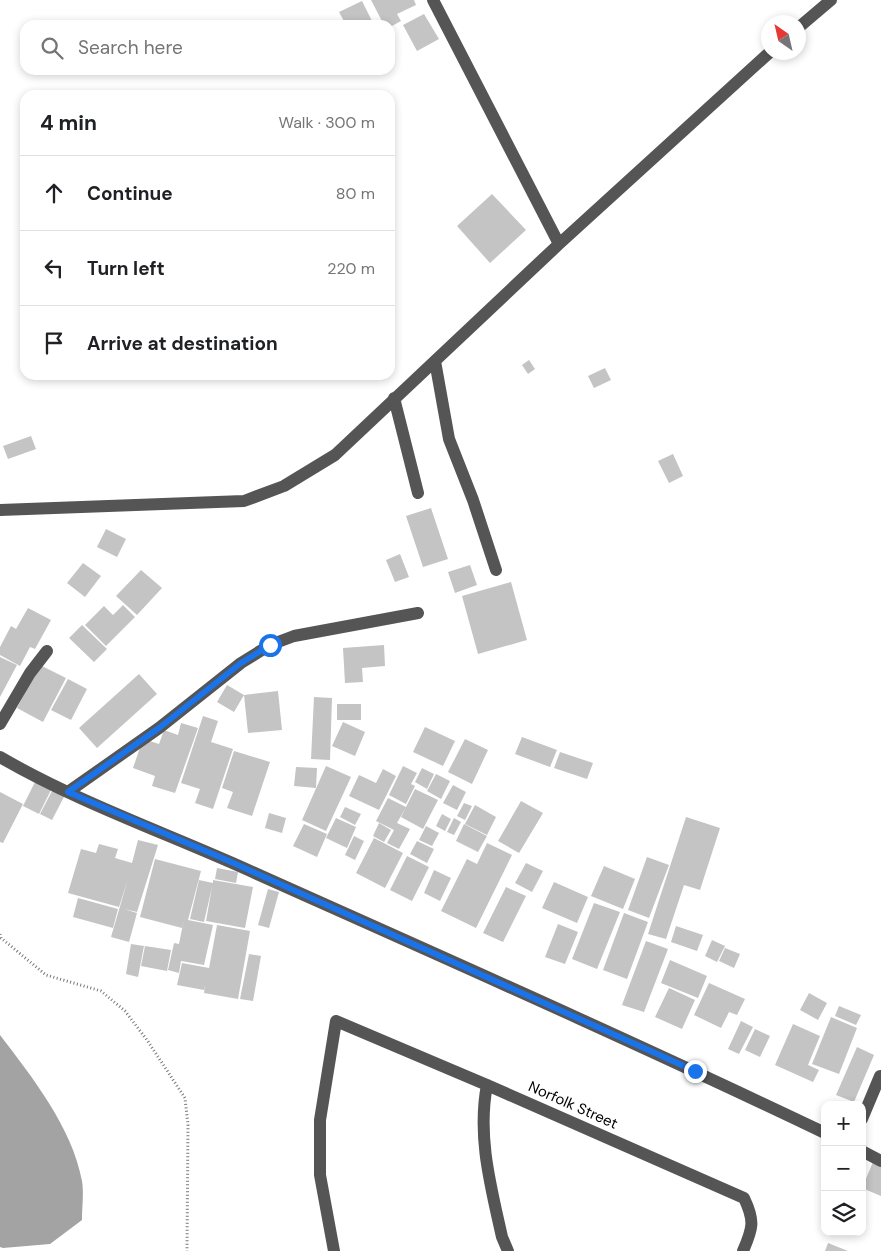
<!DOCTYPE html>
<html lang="en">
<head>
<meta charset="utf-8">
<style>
  body { margin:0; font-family:"DM Sans",sans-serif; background:#f2f2f2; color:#202124 }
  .controls { position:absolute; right:15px; bottom:15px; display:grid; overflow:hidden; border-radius:10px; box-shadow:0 2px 8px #0003 }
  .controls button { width:45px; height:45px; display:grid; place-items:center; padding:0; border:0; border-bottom:1px solid #e0e0e0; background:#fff; color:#202124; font:25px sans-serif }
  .compass { position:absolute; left:761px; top:15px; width:45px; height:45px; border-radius:50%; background:#fff; box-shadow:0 2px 8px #0003; rotate:326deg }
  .stop { position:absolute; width:15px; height:15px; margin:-11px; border:4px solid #1a73e8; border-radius:50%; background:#fff }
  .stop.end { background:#1a73e8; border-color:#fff; box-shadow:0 1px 5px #0008 }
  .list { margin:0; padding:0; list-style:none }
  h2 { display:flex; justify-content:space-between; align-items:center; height:65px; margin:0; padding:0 20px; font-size:21px }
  h2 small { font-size:16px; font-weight:400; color:#757577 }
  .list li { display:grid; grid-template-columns:32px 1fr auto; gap:15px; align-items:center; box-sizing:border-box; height:75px; padding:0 20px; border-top:1px solid #e0e0e0 }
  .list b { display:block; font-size:19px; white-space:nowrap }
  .list em { font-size:16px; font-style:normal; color:#757577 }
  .icon { flex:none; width:28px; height:28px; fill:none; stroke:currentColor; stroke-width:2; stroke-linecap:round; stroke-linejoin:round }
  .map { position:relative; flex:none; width:881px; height:1251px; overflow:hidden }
  .search { position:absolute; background:#fff; box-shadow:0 2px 8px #0003; left:20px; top:20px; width:375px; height:55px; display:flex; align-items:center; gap:12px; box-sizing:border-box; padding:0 18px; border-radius:15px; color:#757577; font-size:19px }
  .panel { position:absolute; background:#fff; box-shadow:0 2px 8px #0003; left:20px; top:90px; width:375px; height:290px; border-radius:15px }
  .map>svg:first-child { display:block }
  .water { fill:#a3a3a3 }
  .building { fill:#c4c4c4 }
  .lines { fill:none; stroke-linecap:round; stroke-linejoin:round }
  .path { stroke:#777; stroke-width:3; stroke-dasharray:1 2.5; stroke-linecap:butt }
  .minor { stroke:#555; stroke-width:12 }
  .route { stroke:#1a73e8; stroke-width:6 }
  .labels { text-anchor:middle; stroke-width:4; stroke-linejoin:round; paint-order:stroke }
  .street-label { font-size:15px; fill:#000; stroke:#fff }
</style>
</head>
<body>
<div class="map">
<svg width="881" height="1251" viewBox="0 0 881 1251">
  <rect width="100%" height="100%" fill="#fff"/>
  <path class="water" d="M0 1035C32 1077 72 1127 82 1181 84 1193 82 1207 82 1220L50 1244 3 1248 0 1247Z"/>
  <path class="building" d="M371 0H414L416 5 397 14 401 21 390 27V25H384Z
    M362 1 374 25H346L339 12Z
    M424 14 439 39 417 51 403 25Z
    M492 194 526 230 490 263 457 226Z
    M529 360 535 369 528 374 522 365Z
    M605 368 611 380 594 388 588 376Z
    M31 436 36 449 8 459 3 446Z
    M673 454 683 476 669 483 658 461Z
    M431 508 448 559 423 567 406 516Z
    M106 529 126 539 117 557 97 547Z
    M400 554 409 577 395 582 386 560Z
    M83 563 101 576 85 597 67 583Z
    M470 565 477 585 455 593 448 572Z
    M141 570 162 588 137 615 116 596Z
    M511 582 527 640 478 654 462 596Z
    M123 605 135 617 106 646 85 625 104 606 113 615Z
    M28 608 51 620 35 649 30 647 20 666 0 655V647L11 626 16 629Z
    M82 625 107 649 94 662 69 638Z
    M384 645 385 666 362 668 363 682 345 683 343 648Z
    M0 657 17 665 0 697Z
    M40 665 66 678 43 722 17 708Z
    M139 674 157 694 97 748 79 728Z
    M68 679 87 689 71 720 51 710Z
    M227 685 244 695 234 712 217 702Z
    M278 691 282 730 248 733 244 695Z
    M314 697 332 698 330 760 311 759Z
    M337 704H361V720H337Z
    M203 716 218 721 211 742 233 749 213 809 195 803 200 789 181 783Z
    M343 722 365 732 355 756 332 746Z
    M181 723 198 728 175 793 152 786 155 776 133 768 143 739 159 744 164 730 178 735Z
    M425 727 455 741 443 766 413 752Z
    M522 737 557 750 550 767 515 754Z
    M465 739 488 750 472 784 448 772Z
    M234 751 270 762 252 816 227 808 233 792 222 788Z
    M560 752 593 763 587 779 554 768Z
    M326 766 351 777 326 831 302 820Z
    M403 766 417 773 411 784 415 786 406 804 389 795Z
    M296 767 317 768 316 788 294 786Z
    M422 768 434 774 427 789 415 782Z
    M383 769 396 776 379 810 349 796 359 775 376 783Z
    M436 774 450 781 441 799 427 791Z
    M36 780 52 788 39 814 23 806Z
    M453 785 466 792 457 810 443 803Z
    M53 789 65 795 52 820 40 814Z
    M415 789 438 800 423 829 401 817Z
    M0 792 23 804 3 843 0 842Z
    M388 798 406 807 397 823 410 829 399 849 387 843 394 830 376 821Z
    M521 801 543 813 519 853 498 841Z
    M464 803 472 806 465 820 457 816Z
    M475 805 496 817 487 835 465 824Z
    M345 807 361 814 355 825 340 817Z
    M269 813 286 818 282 833 265 828Z
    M442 814 451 819 445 831 436 826Z
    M686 817 720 828 700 890 684 885 666 939 648 934Z
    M336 818 356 827 347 848 326 838Z
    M454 818 461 822 454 835 447 832Z
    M379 823 391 830 384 842 373 836Z
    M304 824 327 834 317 857 293 846Z
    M464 824 487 836 478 852 456 841Z
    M426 826 439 833 432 846 419 840Z
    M354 836 364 841 355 860 345 855Z
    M374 838 403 853 385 888 356 873Z
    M138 840 158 845 137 912 124 909 137 913 129 942 111 937 128 879 119 907 68 893 81 849 96 853 99 844 118 849 115 858 132 863Z
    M417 841 434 849 427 863 410 854Z
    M487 843 512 855 476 928 441 911 467 859 477 864Z
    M407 856 429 867 412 901 390 890Z
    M647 857 669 865 649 918 628 910Z
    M155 859 201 871 188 920 213 925 204 965 181 961 179 973 168 970 174 943 179 944 184 919 182 928 140 917Z
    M526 863 543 871 532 892 515 883Z
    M604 866 635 879 623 909 591 896Z
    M217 868 238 872 236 883 215 879Z
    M434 870 451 878 440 901 424 893Z
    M199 880 213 883V880L253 887 245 928 206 921 212 887 204 922 190 919Z
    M554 882 588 897 577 923 542 908Z
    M506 887 526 896 503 942 483 933Z
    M268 889 279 892 269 928 258 925Z
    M78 898 118 909 113 928 73 917Z
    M594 903 620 912 597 969 572 959Z
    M624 913 648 922 627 979 603 970Z
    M558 924 578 932 565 964 545 957Z
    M217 925 250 931 238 999 204 993 205 985 204 990 177 985 182 963 209 968Z
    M676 926 703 935 697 951 671 942Z
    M712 940 725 946 717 962 705 956Z
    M646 941 668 949 644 1012 622 1005Z
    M131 944 144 946 138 977 126 974Z
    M145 946 171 950 167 971 141 966Z
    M725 948 740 954 734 968 719 961Z
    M249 954 261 956 253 1001 240 999Z
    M670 960 707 976 698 998 661 983Z
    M709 983 745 999 737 1015 729 1012 721 1028 694 1015Z
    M669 988 695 1000 682 1029 655 1017Z
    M809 993 827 1003 818 1020 800 1010Z
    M839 1006 861 1015 856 1025 835 1016Z
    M831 1017 857 1028 839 1074 812 1064Z
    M741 1021 753 1027 739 1054 728 1049Z
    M793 1024 820 1036 808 1065 819 1070 813 1082 775 1065Z
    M755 1029 770 1036 760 1057 745 1050Z
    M857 1047 874 1055 854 1102 836 1095Z
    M873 1162 881 1166V1196L862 1188Z
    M828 1243 848 1251H825Z"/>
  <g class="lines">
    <path class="path" d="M0 934 1 938 46 975 101 991 125 1011 147 1040 185 1098 188 1125 187 1251"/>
    <path class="minor" d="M433 0 559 244
      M798 28 831 0
      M435 361 449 439 473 500 496 570
      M394 398 418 493
      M0 510 244 501 284 486 335 455 559 244 770 52
      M0 724 30 673 47 651
      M0 757C81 804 172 835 257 874 447 959 637 1043 825 1133
      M68 792 159 728 241 663 270 645 294 636 418 613
      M487 1085C477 1137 491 1187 502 1237L508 1251
      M862 1119 880 1076
      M862 1151 881 1161
      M334 1251 320 1175V1120L336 1021 487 1085 744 1198C755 1221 753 1228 743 1251"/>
  </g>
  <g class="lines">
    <path class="route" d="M270 645 241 663 159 728 68 792 229 861 695 1071"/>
  </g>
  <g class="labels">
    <g class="street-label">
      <text transform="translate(573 1105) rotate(24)" y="5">Norfolk Street</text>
    </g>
  </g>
</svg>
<div class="controls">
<button>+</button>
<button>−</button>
<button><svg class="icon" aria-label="layers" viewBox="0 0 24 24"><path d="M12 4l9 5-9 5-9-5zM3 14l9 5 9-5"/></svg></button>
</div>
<svg class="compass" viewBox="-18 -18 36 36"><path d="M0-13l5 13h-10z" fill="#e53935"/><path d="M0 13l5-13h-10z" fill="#757577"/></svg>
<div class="stop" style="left:270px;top:645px"></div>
<div class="stop end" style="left:695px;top:1071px"></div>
<div class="search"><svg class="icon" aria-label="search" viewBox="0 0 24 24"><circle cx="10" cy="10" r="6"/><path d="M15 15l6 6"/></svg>Search here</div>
<section class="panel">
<h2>4 min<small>Walk · 300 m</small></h2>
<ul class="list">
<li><svg class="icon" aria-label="ahead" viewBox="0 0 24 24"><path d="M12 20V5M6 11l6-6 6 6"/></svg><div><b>Continue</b></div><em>80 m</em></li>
<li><svg class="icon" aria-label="left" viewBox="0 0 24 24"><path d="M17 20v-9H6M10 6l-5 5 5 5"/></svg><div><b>Turn left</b></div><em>220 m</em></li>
<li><svg class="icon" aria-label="arrive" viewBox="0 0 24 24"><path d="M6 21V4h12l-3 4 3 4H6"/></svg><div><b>Arrive at destination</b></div></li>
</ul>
</section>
</div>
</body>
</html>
